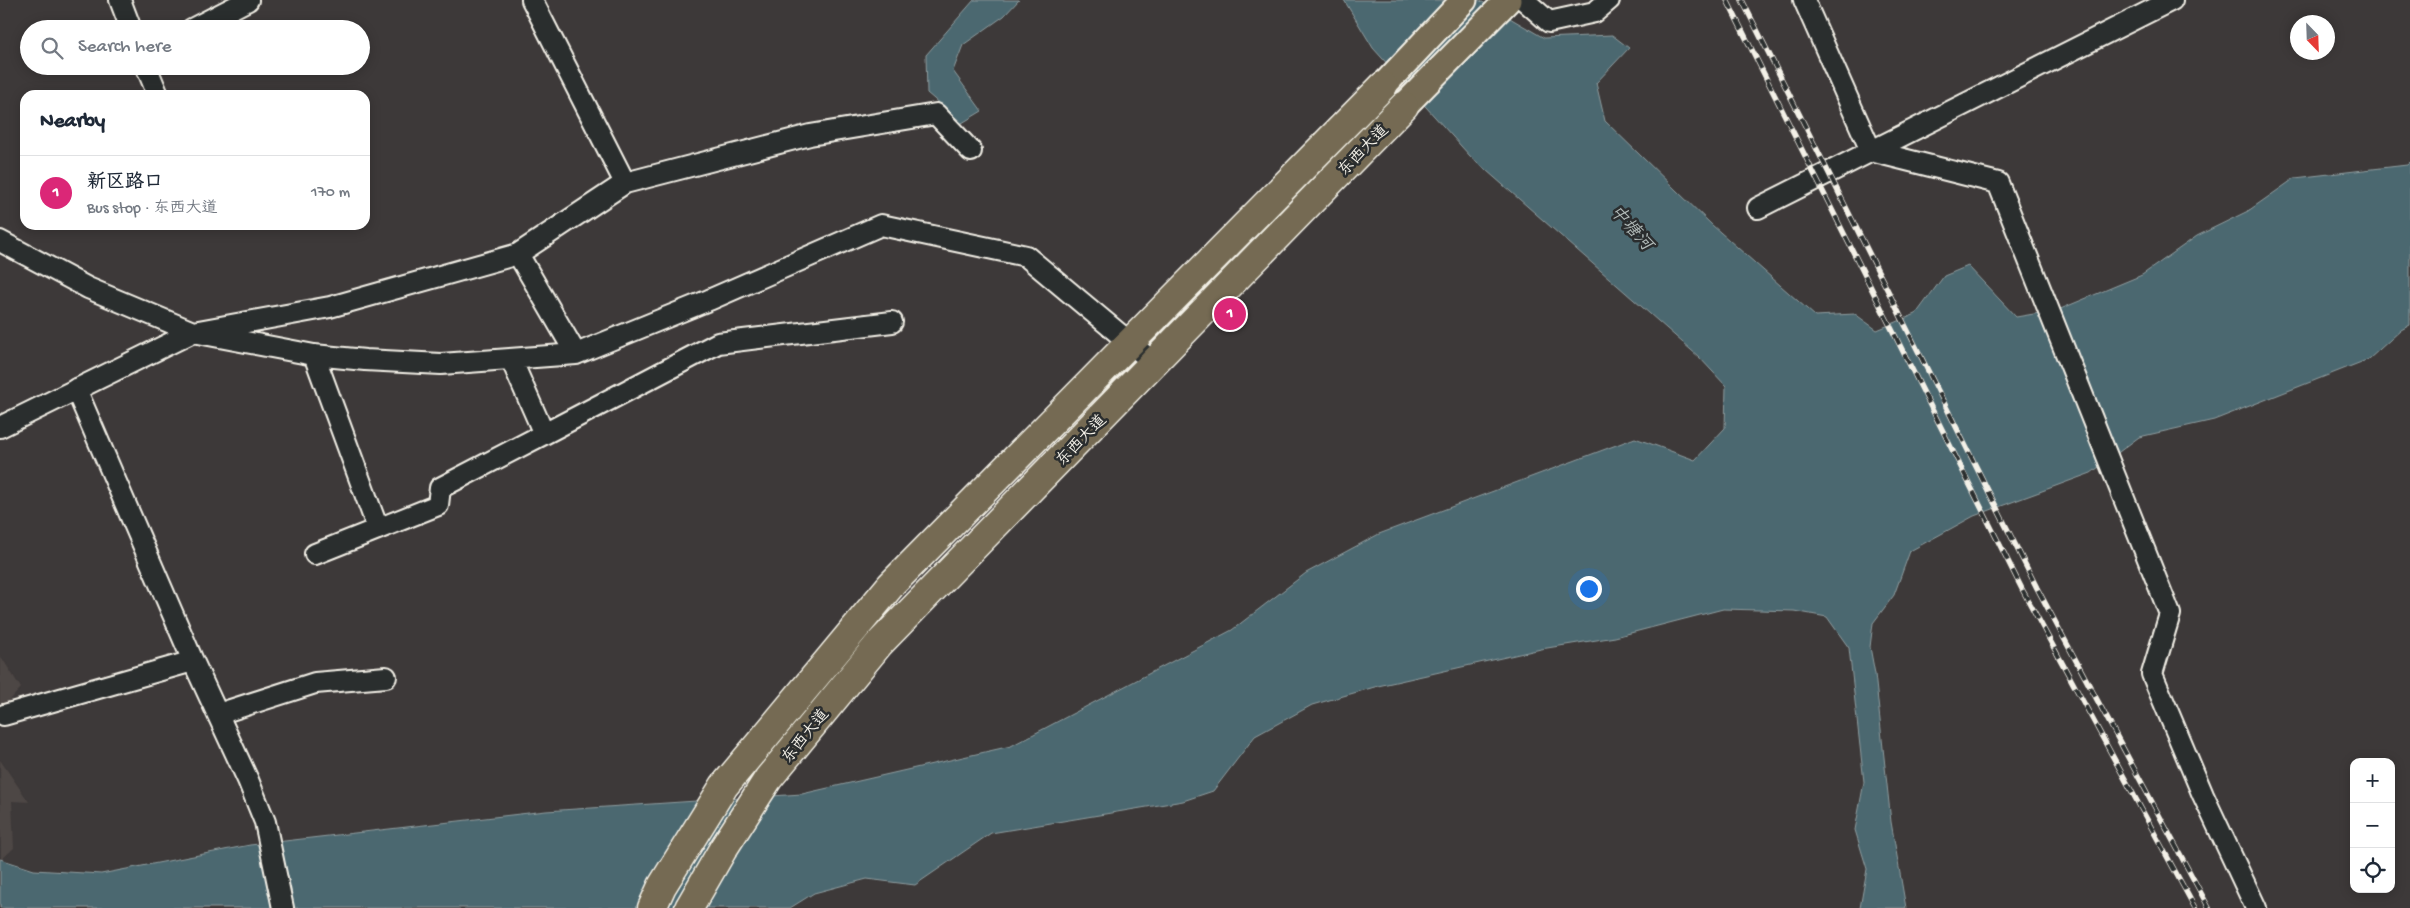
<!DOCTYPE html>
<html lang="en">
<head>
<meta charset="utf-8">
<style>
  body { margin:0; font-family:"Gochi Hand","LXGW WenKai TC",sans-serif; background:#f6f6f7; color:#1f2937 }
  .controls { position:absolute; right:15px; bottom:15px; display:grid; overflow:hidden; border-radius:10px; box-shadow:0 2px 12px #0003 }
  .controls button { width:45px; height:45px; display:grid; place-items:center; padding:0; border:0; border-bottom:1px solid #e0e1e3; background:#fff; color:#1f2937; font:25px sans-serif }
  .compass { position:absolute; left:2290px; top:15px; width:45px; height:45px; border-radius:50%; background:#fff; box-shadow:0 2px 12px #0003; rotate:157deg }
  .you { position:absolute; left:1588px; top:588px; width:18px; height:18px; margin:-12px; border:4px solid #fff; border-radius:50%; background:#1a73e8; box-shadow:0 0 0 8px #1a73e833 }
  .badge { display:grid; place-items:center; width:32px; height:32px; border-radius:50%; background:#db2777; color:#fff; font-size:16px; font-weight:700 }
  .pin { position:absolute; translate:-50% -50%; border:2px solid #fff; box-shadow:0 1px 5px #0006 }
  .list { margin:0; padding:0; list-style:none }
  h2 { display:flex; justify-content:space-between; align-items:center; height:65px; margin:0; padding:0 20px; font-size:21px }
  h2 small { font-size:16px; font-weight:400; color:#747a83 }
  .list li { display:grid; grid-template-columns:32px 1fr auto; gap:15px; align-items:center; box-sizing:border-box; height:75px; padding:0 20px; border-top:1px solid #e0e1e3 }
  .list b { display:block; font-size:19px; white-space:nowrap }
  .list p { margin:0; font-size:16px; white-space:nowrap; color:#747a83 }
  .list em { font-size:16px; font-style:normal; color:#747a83 }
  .icon { flex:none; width:28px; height:28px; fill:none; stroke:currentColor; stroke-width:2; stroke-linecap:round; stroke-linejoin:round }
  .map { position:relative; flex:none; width:2410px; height:908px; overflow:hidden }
  .search { position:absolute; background:#fff; box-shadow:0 2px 12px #0003; left:20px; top:20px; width:350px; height:55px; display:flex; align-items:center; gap:12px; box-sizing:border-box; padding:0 18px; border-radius:28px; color:#747a83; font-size:19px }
  .panel { position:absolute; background:#fff; box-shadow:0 2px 12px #0003; left:20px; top:90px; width:350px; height:140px; border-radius:15px }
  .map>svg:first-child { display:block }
  .built { fill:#4d4644 }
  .water { fill:#4c6770; stroke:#8f9ea0 }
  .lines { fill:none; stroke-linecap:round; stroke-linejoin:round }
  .minor-casing { stroke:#f4f1e8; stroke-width:24 }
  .major-casing { stroke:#f4f1e8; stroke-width:29 }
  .highway-casing { stroke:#f4f1e8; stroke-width:31 }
  .minor { stroke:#2a2d2e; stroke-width:20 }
  .major { stroke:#746b52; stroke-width:25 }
  .highway { stroke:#746b52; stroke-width:28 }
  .rail-casing { stroke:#f4f1e8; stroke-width:5.5 }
  .rail { stroke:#2a2d2e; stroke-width:4; stroke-dasharray:11; stroke-linecap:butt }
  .labels { text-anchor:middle; stroke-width:5; stroke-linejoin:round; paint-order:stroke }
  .street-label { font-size:16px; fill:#f4f1e8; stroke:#2a2d2e }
  .water-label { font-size:18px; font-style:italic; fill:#b1bab8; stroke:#2a2d2e }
</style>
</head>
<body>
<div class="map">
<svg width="2410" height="908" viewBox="0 0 2410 908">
  <rect width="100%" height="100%" fill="#3d3939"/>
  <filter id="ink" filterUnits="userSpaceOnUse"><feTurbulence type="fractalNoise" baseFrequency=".02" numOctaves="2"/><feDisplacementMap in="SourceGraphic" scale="10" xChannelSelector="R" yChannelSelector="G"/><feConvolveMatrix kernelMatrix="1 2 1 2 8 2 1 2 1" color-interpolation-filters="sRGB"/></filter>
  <g filter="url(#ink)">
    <path class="built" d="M0 655 21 688 0 711Z
      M0 760 29 802 12 801 14 848 1 860Z"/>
    <path class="water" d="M974 0H1019L1004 16 963 45 953 71 982 111 962 123 927 93 926 55Z
      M1344 0H1479L1544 38 1612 35 1629 48 1596 83 1605 121 1712 225 1815 316 1855 314 1877 330 1916 314 1944 276 1968 266 2016 317 2058 310 2142 275 2197 236 2248 211 2295 178 2407 165 2410 162V325L2401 330 2369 359 2214 420 2139 437 2091 473 1974 516 1910 551 1894 595 1873 623 1870 647 1875 674 1891 822 1906 908H1860L1867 869 1855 830 1864 782 1849 648 1827 617 1794 611 1723 609 1615 637 1541 649 1378 686 1312 705 1255 736 1213 791 1183 801 991 833 915 885 867 879 814 893 790 908H0V859L34 870 101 874 250 845 546 811 802 794 1011 746 1232 630 1306 573 1379 534 1635 438 1695 460 1725 428 1726 386 1699 357 1470 156 1373 48Z"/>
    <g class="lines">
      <defs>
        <path id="minor" d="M120 0 131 29
          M532 0 625 183
          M1524 0 1549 22 1595 12 1609 0
          M1804 0 1871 151 1998 183 2170 614 2152 674 2203 795 2256 908
          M192 29 248 0
          M146 66 158 95
          M1758 208 2172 0
          M0 241 88 288 193 332 314 355 365 360 441 364 576 354 709 300 881 225 1026 256 1154 363
          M518 254 576 354
          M314 355 378 529
          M76 389 193 661 248 780 265 822 283 908
          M0 427 193 332 330 307 518 254 625 183 810 135 936 114 971 151
          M544 434 718 343 892 322
          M315 554 438 505 440 488 544 434 511 359
          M218 714 315 683 386 677
          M4 715 193 661"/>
        <path id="major" d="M1383 86 1464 0
          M1404 106 1508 0"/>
        <path id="highway" d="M652 908 662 886 724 786 891 585 1383 86
          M689 908 723 849 768 779 879 644 1404 106"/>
      </defs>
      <use href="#minor" class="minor-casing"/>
      <use href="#major" class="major-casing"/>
      <use href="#highway" class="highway-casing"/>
      <use href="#minor" class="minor"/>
      <use href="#major" class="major"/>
      <use href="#highway" class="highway"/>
      <defs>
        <path id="rail" d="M1727 0 2022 589 2195 908
          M1742 0 2037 588 2209 908"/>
      </defs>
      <use href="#rail" class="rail-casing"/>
      <use href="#rail" class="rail"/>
    </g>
  </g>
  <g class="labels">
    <g class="street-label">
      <text transform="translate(1362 149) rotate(-46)" y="6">东西大道</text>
      <text transform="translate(1080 439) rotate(-46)" y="6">东西大道</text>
      <text transform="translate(804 735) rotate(-51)" y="6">东西大道</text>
    </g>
    <g class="water-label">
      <text transform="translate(1632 227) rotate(48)" y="6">中塘河</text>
    </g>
  </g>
</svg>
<div class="controls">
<button>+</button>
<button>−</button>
<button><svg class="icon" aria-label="locate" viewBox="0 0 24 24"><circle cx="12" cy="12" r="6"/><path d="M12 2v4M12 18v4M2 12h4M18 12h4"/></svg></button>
</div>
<svg class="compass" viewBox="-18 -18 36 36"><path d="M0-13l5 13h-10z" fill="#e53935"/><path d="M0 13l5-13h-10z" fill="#747a83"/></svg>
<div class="you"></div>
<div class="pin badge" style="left:1230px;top:314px">1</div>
<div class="search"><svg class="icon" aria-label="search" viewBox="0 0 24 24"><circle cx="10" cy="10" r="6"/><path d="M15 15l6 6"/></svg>Search here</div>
<section class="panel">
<h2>Nearby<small></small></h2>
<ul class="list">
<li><span class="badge">1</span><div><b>新区路口</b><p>Bus stop · 东西大道</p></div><em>170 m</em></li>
</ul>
</section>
</div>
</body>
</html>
